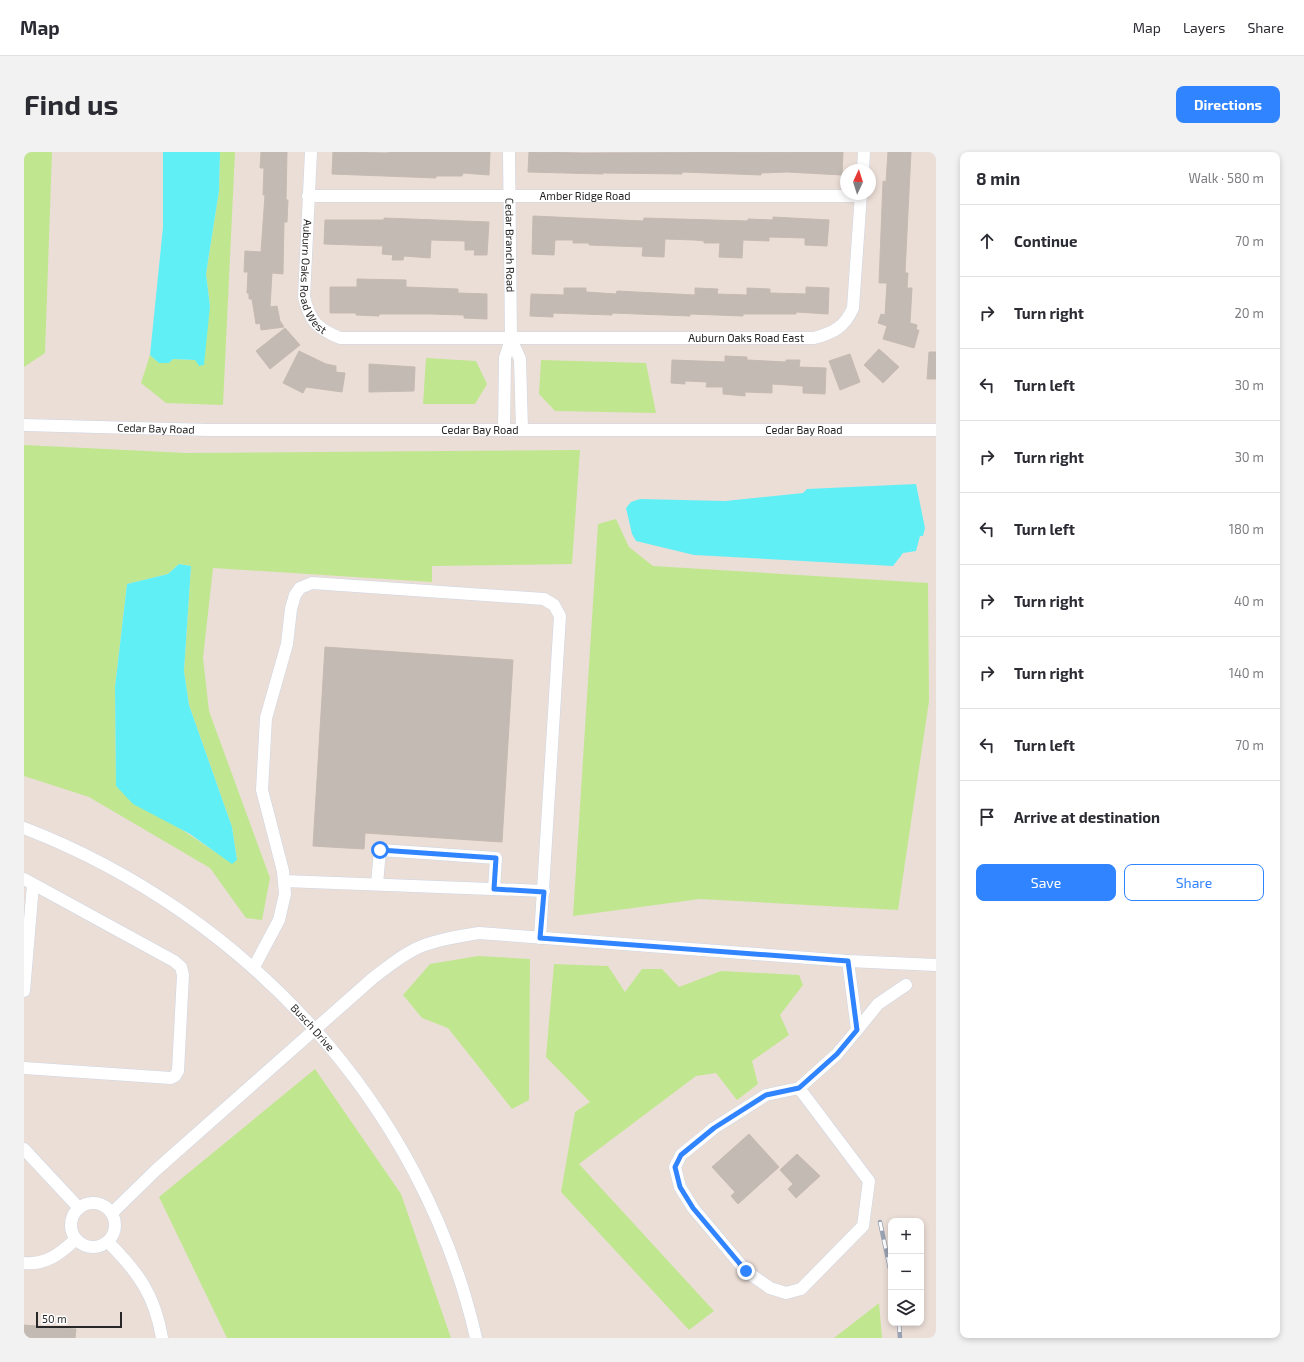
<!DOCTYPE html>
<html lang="en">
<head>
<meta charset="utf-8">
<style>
  body { margin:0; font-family:"Exo 2",sans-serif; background:#f2f2f3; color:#2b2b33 }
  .controls { position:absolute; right:12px; bottom:12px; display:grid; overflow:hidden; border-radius:8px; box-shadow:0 2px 6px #0003 }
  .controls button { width:36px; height:36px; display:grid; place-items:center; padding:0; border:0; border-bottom:1px solid #e1e1e2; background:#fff; color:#2b2b33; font:20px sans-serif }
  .compass { position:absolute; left:816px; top:12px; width:36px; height:36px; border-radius:50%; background:#fff; box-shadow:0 2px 6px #0003; rotate:4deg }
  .scale { position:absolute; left:12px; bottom:10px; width:86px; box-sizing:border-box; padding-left:4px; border:2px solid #272727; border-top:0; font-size:11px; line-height:14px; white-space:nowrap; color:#272727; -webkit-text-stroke:3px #fff; paint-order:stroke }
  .stop { position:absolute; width:12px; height:12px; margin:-9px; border:3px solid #3184ff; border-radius:50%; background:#fff }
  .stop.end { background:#3184ff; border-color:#fff; box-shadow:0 1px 4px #0008 }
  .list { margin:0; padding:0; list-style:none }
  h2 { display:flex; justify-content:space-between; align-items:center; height:52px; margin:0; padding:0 16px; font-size:17px }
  h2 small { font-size:13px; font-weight:400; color:#7c7c81 }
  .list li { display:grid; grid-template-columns:26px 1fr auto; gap:12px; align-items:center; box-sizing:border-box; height:72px; padding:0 16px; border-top:1px solid #e1e1e2 }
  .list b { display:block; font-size:15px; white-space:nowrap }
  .list em { font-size:13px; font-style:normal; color:#7c7c81 }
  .actions { display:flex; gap:8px; padding:12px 16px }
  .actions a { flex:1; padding:9px 0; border:1px solid #3184ff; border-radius:8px; text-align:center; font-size:14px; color:#3184ff }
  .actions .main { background:#3184ff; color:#fff }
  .icon { flex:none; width:22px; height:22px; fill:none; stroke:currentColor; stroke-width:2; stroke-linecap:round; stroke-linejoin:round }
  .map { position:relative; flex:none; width:912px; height:1186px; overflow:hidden; border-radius:8px }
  header { display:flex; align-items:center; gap:24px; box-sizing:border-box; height:56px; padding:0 20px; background:#fff; border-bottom:1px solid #e1e1e2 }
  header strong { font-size:19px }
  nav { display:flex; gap:22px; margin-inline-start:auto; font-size:14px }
  .intro { display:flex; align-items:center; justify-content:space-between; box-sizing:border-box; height:96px; padding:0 24px }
  h1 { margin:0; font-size:28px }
  .button { padding:10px 18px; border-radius:8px; background:#3184ff; color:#fff; font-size:14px; font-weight:700 }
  main { display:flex; gap:24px; padding:0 24px }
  aside { flex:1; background:#fff; border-radius:8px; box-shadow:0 2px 6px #0003 }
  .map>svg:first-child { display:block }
  .green { fill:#c0e78f; fill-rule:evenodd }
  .water { fill:#61eff6 }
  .building { fill:#c2bab3; stroke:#c6bab1 }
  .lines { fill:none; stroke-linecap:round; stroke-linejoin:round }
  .minor-casing { stroke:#cdd5e2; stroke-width:13 }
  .minor { stroke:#fff; stroke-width:12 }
  .rail-casing { stroke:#9aa3b3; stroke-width:4.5 }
  .rail { stroke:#fff; stroke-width:3; stroke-dasharray:9; stroke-linecap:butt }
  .route { stroke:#3184ff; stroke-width:5 }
  .labels { text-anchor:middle; stroke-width:3.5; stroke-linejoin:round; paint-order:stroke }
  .street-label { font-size:11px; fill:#272727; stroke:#fff }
</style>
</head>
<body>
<header>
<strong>Map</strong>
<nav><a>Map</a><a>Layers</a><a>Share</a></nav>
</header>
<div class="intro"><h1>Find us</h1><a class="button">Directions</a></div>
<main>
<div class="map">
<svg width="912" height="1186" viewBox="0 0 912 1186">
  <rect width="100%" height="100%" fill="#ebded7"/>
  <path class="green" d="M0 0H28L21 201 0 215Z
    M196 0H211L199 253 142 251 117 231 126 203 135 211H145L149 207 171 208 186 154 182 122 195 39Z
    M402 206 452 209 463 232 451 252H399Z
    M517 208 622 211 632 261 531 259 515 242Z
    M0 293 163 301 556 298 548 412 408 414V430L189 416 179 506 185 559 246 726 238 768 222 766 186 716 65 645 0 624ZM155 412 167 414 160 519 165 553 208 675 213 708 208 711 92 634 91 535 103 432 144 422Z
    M592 367 605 395 629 414 904 431 905 549 874 758 676 747 549 764 574 372Z
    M454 804 506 807 505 948 488 957 424 876 398 866 379 843 406 812Z
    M530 812 584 814 601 840 618 817H638L655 835 697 819 775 823 779 833 756 863 765 883 728 909 734 932 713 948 692 921 672 924 555 1012 690 1159 665 1178 537 1040 551 960 566 950 522 905Z
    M291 917 377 1042 427 1186H203L135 1045Z
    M855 1151 858 1186H810Z"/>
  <path class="water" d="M139 0H196L195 39 182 122 186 154 180 213 175 214 171 208 149 207 145 211H135L126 203 139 75Z
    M892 332 901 376 899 384H896L892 399 879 401 869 414 670 403 612 389 608 382 602 356 607 350 616 347 701 349 779 341 783 337Z
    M155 412 167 414 160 519 165 553 208 675 213 708 208 712 166 682 109 652 92 634 91 535 103 432 144 422Z"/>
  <path class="building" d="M237 0H263L262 48H264L263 70H260L259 122 248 121 246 155 253 154 256 169 260 175 237 178 236 171 232 172 228 147H225V142L223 141 224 120H220L221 99 237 100 241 43H239L240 16H236Z
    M309 0 364 1V0H466L465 23 439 21 438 24H412V26L308 22Z
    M505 0 558 1 819 0 818 23 763 20 737 21V23L658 20V22L579 21V22L504 20Z
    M864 0H887L881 121H884L883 136H888L886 171 893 173 892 178H895L890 196 859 187 863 174 854 171 857 162 861 163 863 131H855L859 29 862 30Z
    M509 64 619 69 620 66 724 69V67L749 68V65L805 68 803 94 781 93V86L745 85V89L719 88 718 106 695 105 696 91H680V89L670 88 641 87 640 105 618 104 619 95 565 93V91H549V88H531L530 103 508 102Z
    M360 66 465 70 463 103H450L451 98H441V89L407 88 406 106 380 104 379 108H368L369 103 358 102 359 94 300 92 301 68H360Z
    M333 127 382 128V135L434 137V141L463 142V167L440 166V163L407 162H355V164L332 163V161H306V135H333Z
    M782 135 805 136 804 162 772 160V162H719V164L666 162V164L588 161V163L529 161V165L506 164 507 142 540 143V136H562V140L592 142 593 139 671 143V136L694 137 693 142 723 143V136L746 137V141L782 142Z
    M261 176 276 193 246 217 232 199Z
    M855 197 875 215 859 231 840 213Z
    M275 199 302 212 312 214V220L321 221 318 240 282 235 279 241 259 231Z
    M905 200H912V227H903Z
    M826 202 836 230 816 238 805 209Z
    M701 204 723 205V208L762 210V208H776L775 215 802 216 801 242 779 241V234L748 232V241L721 240V244L699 242V235H682L683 230 661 229V232L647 231 648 208 701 210Z
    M345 212 391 215 390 239 345 240Z
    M301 495 489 508 478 690 341 681 340 697 289 694Z
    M725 982 755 1015 714 1052 707 1044 711 1040 688 1015Z
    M773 1002 796 1024 772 1046 764 1037 769 1032 756 1018Z
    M0 1173 52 1177 51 1186H0Z"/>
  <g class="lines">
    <defs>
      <g id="minor">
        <path id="s1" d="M287 0 280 145C286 169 292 176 316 186H790C809 181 821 175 829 156L837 42"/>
        <path id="s2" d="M485 0 487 187"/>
        <path d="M839 18 840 0"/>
        <path id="s3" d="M284 44H837"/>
        <path id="s4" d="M0 273 185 278H912"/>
        <path d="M480 278 481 206 487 187 496 207 498 278"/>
        <path id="s5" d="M0 676C221 761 399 953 452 1186"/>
        <path d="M0 727 150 809 157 815 159 823 154 919 151 924 147 926 0 916"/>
        <path d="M260 729 520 739"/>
        <path d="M353 732 356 698 472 706 470 737"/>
        <path d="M230 815 255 768 261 742 259 719 238 638 242 566 263 492 267 457 271 443 276 436 288 431 520 447 530 453 536 464 516 786"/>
        <path d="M0 839 9 733"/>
        <path d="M833 878 854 852 882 833"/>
        <path d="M775 936 845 1029 839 1074 777 1137 762 1141 746 1136 722 1119 669 1056 656 1035 651 1015 657 1003 690 976 742 943 775 936 813 902 833 878 824 809"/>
        <path d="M0 997 55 1056"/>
        <circle cx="69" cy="1073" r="22"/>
        <path d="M88 1061 132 1018 349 826C364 815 380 801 398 794 416 787 435 784 455 781L824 809 912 813"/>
        <path d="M84 1090C114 1120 131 1143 138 1186"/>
        <path d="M0 1111C22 1113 36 1102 52 1087"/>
      </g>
    </defs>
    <use href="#minor" class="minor-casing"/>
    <use href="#minor" class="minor"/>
    <defs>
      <path id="rail" d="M856 1070 867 1121
        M875 1171 876 1186"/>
    </defs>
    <use href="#rail" class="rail-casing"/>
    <use href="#rail" class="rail"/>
  </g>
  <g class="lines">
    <path class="route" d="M356 698 472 706 470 737 520 740 516 786 824 809 833 878 813 902 775 936 742 943 690 976 657 1003 651 1015 656 1035 669 1056 722 1119"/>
  </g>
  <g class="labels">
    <g class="street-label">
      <text dy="4" stroke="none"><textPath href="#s3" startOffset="277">Amber Ridge Road</textPath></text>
      <text dy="4" stroke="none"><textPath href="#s2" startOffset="93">Cedar Branch Road</textPath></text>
      <text dy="4" stroke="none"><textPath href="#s1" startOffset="127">Auburn Oaks Road West</textPath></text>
      <text dy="4" stroke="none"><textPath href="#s1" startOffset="609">Auburn Oaks Road East</textPath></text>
      <text dy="4" stroke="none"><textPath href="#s4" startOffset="132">Cedar Bay Road</textPath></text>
      <text dy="4" stroke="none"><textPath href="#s4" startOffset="456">Cedar Bay Road</textPath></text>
      <text dy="4" stroke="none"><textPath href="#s4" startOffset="780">Cedar Bay Road</textPath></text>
      <text dy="4" stroke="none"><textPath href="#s5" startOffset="354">Busch Drive</textPath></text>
    </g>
  </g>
</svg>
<div class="controls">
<button>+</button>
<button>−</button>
<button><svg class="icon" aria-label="layers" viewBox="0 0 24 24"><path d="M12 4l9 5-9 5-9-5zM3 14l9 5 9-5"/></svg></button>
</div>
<svg class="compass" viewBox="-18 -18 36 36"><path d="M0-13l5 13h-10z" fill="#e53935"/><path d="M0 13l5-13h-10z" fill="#7c7c81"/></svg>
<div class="scale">50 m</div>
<div class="stop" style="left:356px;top:698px"></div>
<div class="stop end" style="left:722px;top:1119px"></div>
</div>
<aside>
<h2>8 min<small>Walk · 580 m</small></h2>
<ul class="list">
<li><svg class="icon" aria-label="ahead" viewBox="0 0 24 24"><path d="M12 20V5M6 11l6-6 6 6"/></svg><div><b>Continue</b></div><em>70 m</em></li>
<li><svg class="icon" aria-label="right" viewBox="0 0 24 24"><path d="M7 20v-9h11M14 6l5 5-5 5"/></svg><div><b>Turn right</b></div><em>20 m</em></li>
<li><svg class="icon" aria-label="left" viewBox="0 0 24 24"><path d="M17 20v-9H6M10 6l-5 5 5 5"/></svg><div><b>Turn left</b></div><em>30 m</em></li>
<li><svg class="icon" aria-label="right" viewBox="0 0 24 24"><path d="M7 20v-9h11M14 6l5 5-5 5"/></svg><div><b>Turn right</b></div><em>30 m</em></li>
<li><svg class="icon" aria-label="left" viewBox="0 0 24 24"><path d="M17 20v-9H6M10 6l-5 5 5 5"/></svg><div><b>Turn left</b></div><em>180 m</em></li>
<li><svg class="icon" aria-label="right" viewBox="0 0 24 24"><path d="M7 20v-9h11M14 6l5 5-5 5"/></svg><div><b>Turn right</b></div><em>40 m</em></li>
<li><svg class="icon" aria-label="right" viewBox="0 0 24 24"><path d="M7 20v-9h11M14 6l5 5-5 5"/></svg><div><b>Turn right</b></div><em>140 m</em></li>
<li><svg class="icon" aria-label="left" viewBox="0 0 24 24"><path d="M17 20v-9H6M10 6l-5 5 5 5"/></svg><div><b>Turn left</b></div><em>70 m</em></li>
<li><svg class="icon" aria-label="arrive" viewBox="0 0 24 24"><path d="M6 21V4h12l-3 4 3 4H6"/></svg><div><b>Arrive at destination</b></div></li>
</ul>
<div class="actions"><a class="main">Save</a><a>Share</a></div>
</aside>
</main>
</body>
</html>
